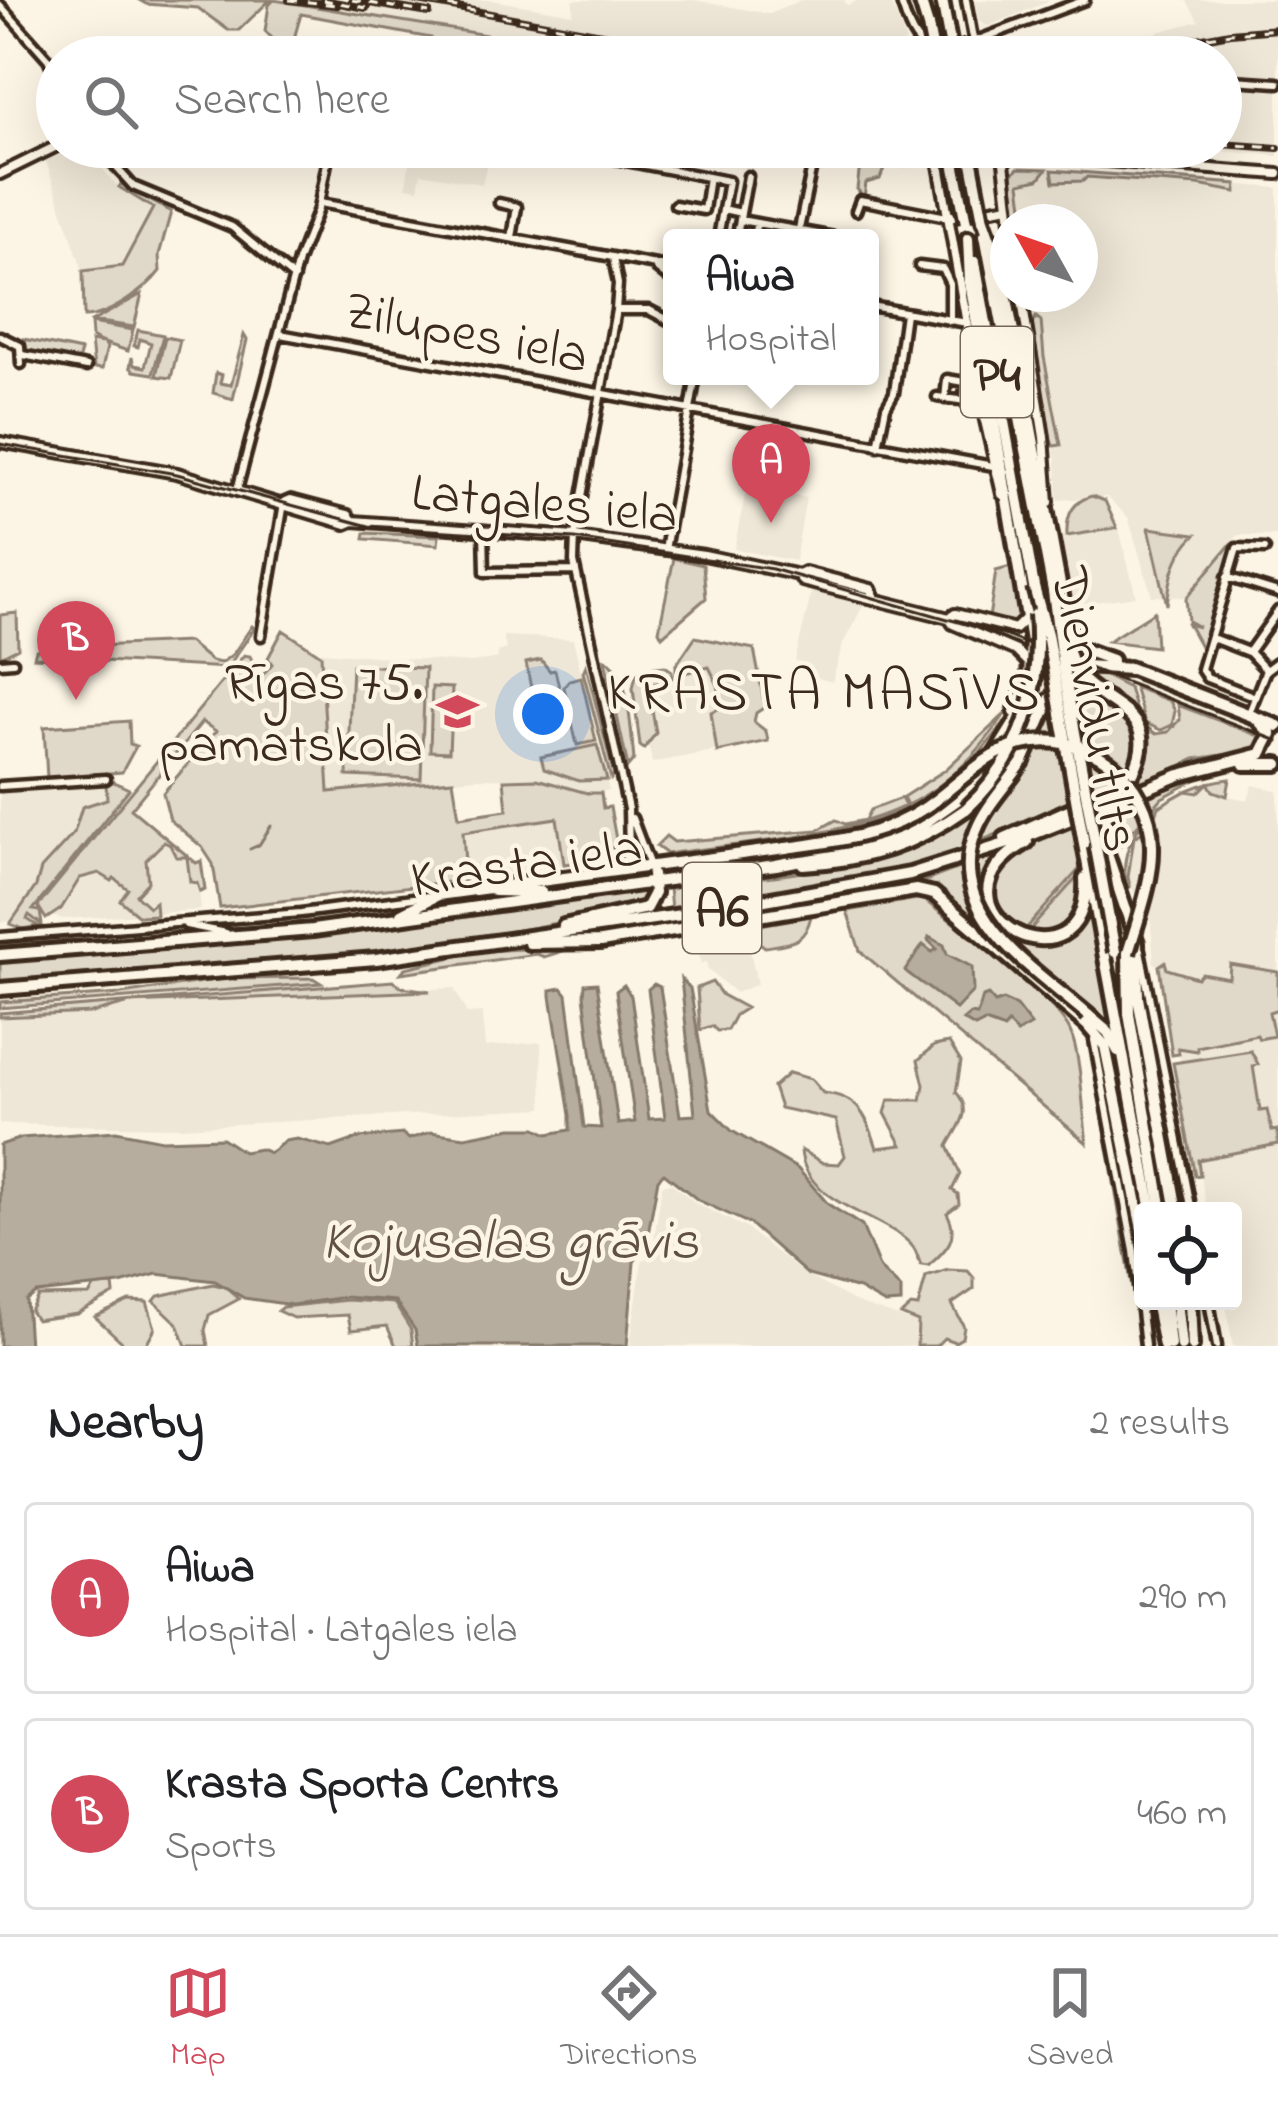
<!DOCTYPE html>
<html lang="en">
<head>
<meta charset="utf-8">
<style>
  body { margin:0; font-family:"Indie Flower",sans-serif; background:#f2f2f2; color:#202124 }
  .controls { position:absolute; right:36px; bottom:36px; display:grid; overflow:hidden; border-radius:12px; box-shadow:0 12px 48px #0002 }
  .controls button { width:108px; height:108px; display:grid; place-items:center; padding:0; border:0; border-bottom:3px solid #e0e0e0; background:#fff; color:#202124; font:60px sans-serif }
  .compass { position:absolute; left:990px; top:204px; width:108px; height:108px; border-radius:50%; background:#fff; box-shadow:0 12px 48px #0002; rotate:310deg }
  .you { position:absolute; left:543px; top:714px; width:42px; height:42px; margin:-30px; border:9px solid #fff; border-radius:50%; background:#1a73e8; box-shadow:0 0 0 18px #1a73e833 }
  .badge { display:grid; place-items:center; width:78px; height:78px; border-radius:50%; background:#d1495b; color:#fff; font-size:39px; font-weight:700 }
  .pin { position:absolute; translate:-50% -99px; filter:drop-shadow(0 3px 6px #0008) }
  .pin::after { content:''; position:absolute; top:63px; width:42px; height:36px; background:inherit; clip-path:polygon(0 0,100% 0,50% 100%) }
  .popup { position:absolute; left:663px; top:229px; width:216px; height:156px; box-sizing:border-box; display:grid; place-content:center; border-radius:12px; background:#fff; filter:drop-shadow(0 3px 9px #0005); font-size:39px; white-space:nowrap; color:#757577 }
  .popup b { font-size:45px; color:#202124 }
  .popup::after { content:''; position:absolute; left:50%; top:100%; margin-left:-24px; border:24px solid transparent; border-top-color:#fff }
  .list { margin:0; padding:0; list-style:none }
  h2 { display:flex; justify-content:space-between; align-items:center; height:156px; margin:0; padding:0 48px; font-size:51px }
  h2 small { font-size:39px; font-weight:400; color:#757577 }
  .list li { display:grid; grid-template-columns:78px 1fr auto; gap:36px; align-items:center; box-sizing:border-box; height:192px; margin:0 24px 24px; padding:0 24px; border:3px solid #e0e0e0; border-radius:12px }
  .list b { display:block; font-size:45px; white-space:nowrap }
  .list p { margin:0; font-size:39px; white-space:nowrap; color:#757577 }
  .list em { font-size:39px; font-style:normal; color:#757577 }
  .icon { flex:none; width:66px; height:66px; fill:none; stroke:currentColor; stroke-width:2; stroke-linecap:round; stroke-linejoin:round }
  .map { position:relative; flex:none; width:1278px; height:1346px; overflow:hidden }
  .search { position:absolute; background:#fff; box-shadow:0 12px 48px #0002; left:36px; right:36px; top:36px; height:132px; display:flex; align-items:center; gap:30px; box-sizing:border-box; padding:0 42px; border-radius:66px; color:#757577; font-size:45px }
  .sheet { height:588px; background:#fff }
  nav { display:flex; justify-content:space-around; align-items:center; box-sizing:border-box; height:168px; border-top:3px solid #e0e0e0; background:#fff; font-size:33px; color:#757577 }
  nav a { display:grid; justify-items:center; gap:6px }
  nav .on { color:#d1495b }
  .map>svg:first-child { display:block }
  .built { fill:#eee6d6 }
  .green { fill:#e0d8c8; stroke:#8e8173; stroke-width:3 }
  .water { fill:#b7ad9e; stroke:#85796b; stroke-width:3 }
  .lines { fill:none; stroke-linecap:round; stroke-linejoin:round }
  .stream { stroke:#85796b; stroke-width:3 }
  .minor-casing { stroke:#3b2a1e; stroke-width:15 }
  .tertiary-casing { stroke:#3b2a1e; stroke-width:16 }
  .trunk-casing { stroke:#3b2a1e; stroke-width:20 }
  .minor { stroke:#fcf5e5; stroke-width:6 }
  .tertiary { stroke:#fcf5e5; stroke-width:8 }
  .trunk { stroke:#fcf5e5; stroke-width:10 }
  .tram { stroke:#3b2a1e; stroke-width:3 }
  .rail-casing { stroke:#3b2a1e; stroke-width:8 }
  .rail { stroke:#fcf5e5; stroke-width:3; stroke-dasharray:9; stroke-linecap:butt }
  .trunk-bridge-casing { stroke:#3b2a1e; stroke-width:20; stroke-linecap:butt }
  .trunk-bridge { stroke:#fcf5e5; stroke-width:10 }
  .labels { text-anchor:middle; stroke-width:9; stroke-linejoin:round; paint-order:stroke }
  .shield { fill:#fcf5e5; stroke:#75675a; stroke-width:3 }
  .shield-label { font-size:51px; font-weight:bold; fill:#3b2a1e }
  .street-label { font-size:54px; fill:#3b2a1e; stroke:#fcf5e5 }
  .poi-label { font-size:54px; fill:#3b2a1e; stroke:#fcf5e5; text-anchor:end }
  .neighbourhood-label { font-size:57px; letter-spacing:3px; fill:#3b2a1e; stroke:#fcf5e5 }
  .water-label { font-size:57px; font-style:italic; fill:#605144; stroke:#fcf5e5 }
</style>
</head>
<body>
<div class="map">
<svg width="1278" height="1346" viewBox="0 0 1278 1346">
  <rect width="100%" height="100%" fill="#fcf5e5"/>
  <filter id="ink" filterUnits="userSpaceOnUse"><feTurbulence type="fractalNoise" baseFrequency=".00833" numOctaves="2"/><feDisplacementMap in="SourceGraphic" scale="24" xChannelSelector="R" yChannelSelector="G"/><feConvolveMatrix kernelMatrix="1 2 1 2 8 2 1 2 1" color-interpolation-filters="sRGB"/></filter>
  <g filter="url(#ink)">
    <path class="built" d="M198 0H492L573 14V0H694L770 14 801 0H844L847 5 859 0H890L906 42 878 51 876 57H511L268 2Z
      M975 0H1052L988 26 979 21Z
      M1186 0H1278V156L1175 147H1221V57H1026L1056 49 1125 41 1199 21Z
      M78 147H87L112 181 126 193 153 208 122 266 83 271 46 161Z
      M238 147H321L318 164Z
      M355 147H491L482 184 421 173 418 189 406 187 409 164 354 153Z
      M1020 168 1278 188V536L1238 535 1185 597 1152 596 1128 517 1107 497 1058 500 1056 460 1028 294H1080V222H1018L1011 179Z
      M747 486 806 498 795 561 734 549Z
      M1119 529 1136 596 1074 605 1062 537Z
      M813 586 866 600 843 644 832 682 805 674 807 665 795 661Z
      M503 636 573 639 609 791 587 793 537 779 475 778 329 793 321 652 470 663 498 658 497 652 506 649Z
      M697 639 746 710 754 743 652 763 638 690 648 678 688 670Z
      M105 782 116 794 12 921 0 922V788Z
      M1209 783 1227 796 1248 800 1253 785 1278 791V1346H1233L1225 1301H1233V1211H1207L1164 969 1154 963 1149 899 1135 895 1127 878 1136 833 1152 827 1159 806 1186 791 1198 793Z
      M558 818 564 864 470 880 462 832Z
      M162 835 189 856 198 881 201 910 65 919 49 916 79 874 144 860Z
      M738 934 743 939 747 936 757 984 736 993 708 970 706 961 701 964 698 950 700 940Z
      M454 988 467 1014 482 1013 485 1047 541 1042 543 1108 180 1127 0 1124V1016L92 1013 130 1003Z
      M671 1183 697 1204 746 1228 804 1274 860 1304 916 1323 915 1346H630L642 1261 652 1254 662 1185Z"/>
    <path class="green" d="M139 0H270L239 30H228L198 8 146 4Z
      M274 0 620 57H429L431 38 301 14 295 35 300 40H274L265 31 269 5Z
      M861 156 906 159 905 166 886 163 880 179 866 183 864 197 857 189Z
      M1018 168 1047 169 1039 179 1020 183 1025 222H1017L1012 174Z
      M1052 170 1237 184 1236 192 1198 185 1087 177 1083 181 1054 182Z
      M121 184 171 212 159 255 160 271C146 290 108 317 84 317L83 271 122 266 153 208 119 187Z
      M142 294 134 327 93 321Z
      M1036 317 1041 321 1044 357 1061 445 1053 446 1049 432 1032 324Z
      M91 323 133 330 128 351 104 343 107 347 102 369 94 368 91 341 102 343 92 337Z
      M138 330 163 335 153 374 134 371 130 367 132 357 134 365 145 367 151 343 140 339 138 347 134 346Z
      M244 335 247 340 233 399 213 393 216 373 222 375 220 383 231 385Z
      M165 337 180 340 171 378 156 376Z
      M24 339 81 351 77 364 28 354Z
      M1092 496 1105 501 1117 528 1067 536C1066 517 1072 501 1092 496Z
      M1149 528 1196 534C1174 556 1170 577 1167 605Z
      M365 533 439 536 438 545 364 539Z
      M1230 545 1233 549 1202 650 1188 624 1199 627 1188 621 1186 598Z
      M674 558 703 565 706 598 662 636 659 630Z
      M1011 567 1019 618 1011 625 989 618 996 571Z
      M1154 612 1156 647 1108 641Z
      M17 613 18 648 0 657V615Z
      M252 626 255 628 227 668 34 657 36 650 48 648 188 642 211 661 221 663 233 654Z
      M283 630 321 655 329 792 453 780 459 817 507 810 504 780 537 779 587 793H601L603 808 610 807 617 845 592 860 564 864 557 818 463 832 466 880 220 908 213 864 202 847 170 820 163 793 216 731 202 722 131 809 196 863 201 861 205 890 200 892 197 883 190 882 187 857H176L170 845 164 842 146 860 148 882 136 895 149 907 155 902 156 915 139 916 120 900 128 889 114 878 112 881 99 873 80 878 61 909 46 919 38 906 244 655 250 656 260 678 272 664 268 658Z
      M695 637 754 649 765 707 756 713 754 722 766 731 768 741 717 752 711 712 722 707 718 685 709 667 676 675V665Z
      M541 660 550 671 555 670 559 687 532 693 526 663Z
      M605 660C630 668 631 735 634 760L628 767Z
      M352 665 425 668 421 779 347 776Z
      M586 665 614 775 611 779 583 672Z
      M665 666 672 671V678L648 686 656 733 644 749 640 746 633 688 636 675 647 668Z
      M1101 674 1129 688 1139 721 1156 734 1168 732 1180 719 1178 705 1262 737 1256 750 1195 759 1107 800 1134 785H1114L921 866 671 910 669 888C771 874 883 875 968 812L864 851C903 832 950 817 979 784 1014 746 1015 711 1061 680L1033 751C1051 711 1051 680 1101 674Z
      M581 677 596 741 577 745 564 687 569 680Z
      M432 687 452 688 449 752 430 751Z
      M1134 687 1170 701 1175 711 1172 725 1161 730 1145 723Z
      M1005 714C980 752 947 786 907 805L903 797 945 770Z
      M129 721 130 744 136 746 122 772 47 778 44 727Z
      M1005 721C998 735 993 751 985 763 922 858 770 857 668 872L669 857C797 839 925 839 1005 721Z
      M597 745 607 780 579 781 544 769 541 757Z
      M1203 776 1162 798 1112 854C1109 845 1103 833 1106 824 1111 803 1182 781 1203 776Z
      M1230 779 1227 796 1213 791 1208 783 1198 793 1186 791 1159 806 1152 827 1134 837 1128 877 1130 887 1127 889C1111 827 1177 784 1230 779Z
      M114 782 129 789 33 910 40 911 42 925 29 915 27 919 38 926 23 929 10 924 36 886 41 869 74 833 82 807 107 799 106 783Z
      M901 798 905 806C832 840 745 842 667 854L656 846 666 836 674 842 818 830 836 820 845 824 865 820 870 810Z
      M1107 809 1103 857 1084 864 1006 951 940 893 912 886 1008 849C986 870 980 894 994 921L996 875 1030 844Z
      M1106 861 1130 932 1138 1016 1131 990 1132 954 1120 952 1101 956 1114 1032 1009 953 1080 874Z
      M914 880 847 898 672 927V923Z
      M649 890 646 901 635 908 462 941 378 953 0 985V960L314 936Z
      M922 898C955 925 1054 997 1070 1031 1081 1053 1083 1115 1087 1143L860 951 847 911Z
      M414 902C383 918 238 933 203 926Z
      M811 916C805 944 790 943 765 947L757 941 754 926Z
      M180 927 202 933 0 945V941Z
      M576 947 544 957 537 954 401 973 405 968 479 951Z
      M1165 962 1167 969 1197 978 1202 973 1229 978 1230 964 1278 972V1009L1269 1012 1274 1036 1259 1039 1257 1035 1197 1047V1051L1178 1048 1179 1054 1172 1055 1159 966Z
      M313 978 321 983 0 1008V1002L121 994 222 979Z
      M393 981 402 987 430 991 130 1003 92 1013 0 1017V1013Z
      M712 982 722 995 746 1008 735 1015 727 1030 717 1031 712 1026 700 1030 697 988Z
      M1147 991 1189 1211H1184Z
      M949 1043 961 1062 956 1092C974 1112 959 1125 948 1146L960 1174 952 1190 958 1194 959 1204 947 1213C960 1237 947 1250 928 1266L921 1265C918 1259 917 1252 913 1247 887 1215 804 1206 801 1150L823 1163 839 1164 845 1156 836 1120 780 1108 773 1087 789 1073 811 1079 823 1093C859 1096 867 1117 877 1148L902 1145 885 1113 889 1100H921L924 1085 918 1060 934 1046Z
      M1251 1051 1258 1064 1253 1066 1260 1111 1267 1110 1272 1131 1278 1130V1144L1198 1160 1200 1175 1195 1176 1173 1063Z
      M1095 1059 1131 1252 1142 1346 1093 1060Z
      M948 1270 968 1271 974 1278V1289L952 1304 964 1327 962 1338 955 1342 944 1338 936 1346H917L918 1322 901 1315 911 1306 918 1307 926 1277Z
      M213 1284 226 1287 239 1299 209 1315 205 1330 208 1346H186L178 1324 154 1301 158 1296Z
      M113 1285 114 1294 77 1314 36 1320 30 1311 38 1296 89 1295 95 1286Z
      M347 1300 394 1303 411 1330 413 1346H396L387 1326 351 1330 348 1315 293 1318 278 1311 282 1307Z
      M129 1301 147 1302 155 1328 145 1346H121L122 1342 95 1317Z"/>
    <path class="water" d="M929 937 944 945 947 954 972 967 973 991 956 1009 905 971 923 945 932 952 937 949 928 940Z
      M681 979 690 988 711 1110 732 1131 798 1169 828 1204 862 1226 880 1269 901 1289V1303L885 1304 859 1289 808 1275 750 1224 698 1200 664 1173 658 1179 646 1245 634 1262 627 1346H418L415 1330 395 1301 345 1297 292 1305 244 1298 215 1281 157 1274 120 1284 36 1293 26 1300 29 1346H0V1145L21 1138 116 1131 162 1140 222 1138 243 1152 260 1149 270 1153 285 1141 297 1139 331 1148 359 1138 403 1134 409 1139 431 1132 465 1137 512 1128H536L548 1134 570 1130V1115L551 996V990L562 988 567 994 584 1127 601 1128 584 995 585 984 597 983 618 1124 635 1122 616 991 624 985 631 996 649 1119 665 1118 648 989 654 984 660 987 680 1116 695 1115Z
      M988 995 995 1003 1003 1000 1016 1006 1031 1025 1017 1033 1008 1024 1004 1029 985 1022 975 1027 963 1020 970 1014 977 1015 983 997Z"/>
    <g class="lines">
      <path class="stream" d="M1205 156 1206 151
        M250 849 259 845 271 826"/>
      <defs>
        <path id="minor" d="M900 0C909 27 913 49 944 53L1085 0
          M966 0 974 44
          M0 5 48 59 57 79
          M1233 80 1278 83
          M98 147 133 186 232 227 294 278
          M553 147 728 181 718 238
          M320 203 672 268
          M499 203 517 207 512 238
          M675 205 704 210 709 177
          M723 209 741 213 740 220 840 238
          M856 211 860 200 947 217
          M741 213 748 176
          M799 229 816 147
          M736 238 740 220
          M753 238 757 223
          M613 258 618 284 616 310 575 535 574 562 628 809 629 854 617 869
          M919 266 943 269 950 284V321
          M656 268 672 281
          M870 306 967 323
          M616 310H649L672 322
          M280 334 993 466
          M0 336 20 346 21 364
          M23 355 86 367
          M937 397 981 403
          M945 399 947 379 965 382 964 402
          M878 446 886 407 894 393 905 313
          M237 490 298 261 318 209 330 147
          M484 530 485 572 576 571
          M665 550 696 376
          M1227 577 1278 593
          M261 636 284 503
          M1212 638 1248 652
          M0 663 13 662
          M1266 670 1278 661
          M1253 696 1207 678 1201 669 1237 548 1265 549
          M1249 713 1266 670 1249 652 1278 611
          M0 786 106 779
          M632 818 650 866
          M186 925 226 933
          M0 937 301 913 428 896
          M1140 950 1192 1211
          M1094 1040 1134 1251 1145 1346
          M1209 1301 1217 1346"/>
        <path id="tertiary" d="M230 57 301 46 365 57
          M920 147 1278 174
          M936 148 981 403 1002 494
          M1003 154 1011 222
          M0 174 57 146
          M947 217 1009 206
          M1021 294 1044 437 1049 502
          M0 442 177 473 346 524 353 521 575 537 704 555 799 575 805 572 871 589 874 596
          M284 503 291 500 348 515 353 521
          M799 575 802 581 949 618 955 614 1015 629 1025 619
          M949 618 953 624 1016 651 1029 664"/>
        <path id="trunk" d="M920 0 928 26
          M942 0 948 32
          M983 220 1002 272 1070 638 1079 648 1112 660
          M985 235 1053 591
          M968 238 970 282 1031 641 1029 677 1015 712
          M975 262 1034 587
          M1129 668 1278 726
          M1023 761 1050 699 1060 687
          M1244 764H1278
          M1119 805 1104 817 1102 839 1137 943 1138 998 1177 1211
          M1005 838 1116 789 1132 775
          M1027 842C911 910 1092 1002 1085 878
          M1084 844 1152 1211
          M803 864C865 861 916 845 966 809
          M494 891 541 892
          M401 914 438 895 786 848
          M564 926 646 908 654 893 652 875
          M529 943 601 942 916 890 934 894 1087 1025 1105 1046 1143 1234
          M1128 953 1129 1014 1162 1211
          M0 955 313 930 776 865 866 847 919 827 959 799 990 763 1030 698 1045 684 1086 666 1130 669
          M0 989 376 959 688 914 910 874 1018 840 1180 775 1261 754 1271 734 1256 718
          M1088 1015 1108 1032 1118 1051
          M1155 1301 1164 1346
          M1165 1301 1170 1345
          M1176 1301 1181 1346
          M1190 1301 1192 1346"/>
      </defs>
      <use href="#minor" class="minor-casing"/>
      <use href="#tertiary" class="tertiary-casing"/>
      <use href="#trunk" class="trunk-casing"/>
      <use href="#minor" class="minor"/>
      <use href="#tertiary" class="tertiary"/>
      <use href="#trunk" class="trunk"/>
      <path class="tram" d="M0 444 177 474 369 526 575 539 772 569 1004 635 1278 741"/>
      <defs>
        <path id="rail" d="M289 0 337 5
          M323 0 366 8
          M352 0 429 13
          M413 0 730 57
          M1101 57 1230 33 1278 29
          M1221 144 1278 148"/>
      </defs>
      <use href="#rail" class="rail-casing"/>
      <use href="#rail" class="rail"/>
      <defs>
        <path id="trunk-bridge" d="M928 26 934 57
          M948 32 953 57
          M951 147 966 223
          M969 147 983 220
          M1034 587 1047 634 1084 844
          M1053 591 1063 667 1115 952
          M1065 639C1068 651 1070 664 1078 675 1105 708 1162 712 1134 771
          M1023 761C1008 784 986 805 976 831 942 914 1035 969 1088 1015
          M966 809C1024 756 1042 690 1036 614
          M786 848C836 841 884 836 926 807 957 786 981 756 1018 745 1083 727 1152 777 1152 846 1153 881 1138 919 1128 953"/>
      </defs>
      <use href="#trunk-bridge" class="trunk-bridge-casing"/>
      <use href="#trunk-bridge" class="trunk-bridge"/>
    </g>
  </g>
  <defs>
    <symbol id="school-bare" viewBox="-9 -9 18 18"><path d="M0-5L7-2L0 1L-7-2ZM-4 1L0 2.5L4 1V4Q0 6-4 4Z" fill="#d1495b" stroke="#fcf5e5" stroke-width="2.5" paint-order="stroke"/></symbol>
  </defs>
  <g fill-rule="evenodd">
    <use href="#school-bare" x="428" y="682" width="59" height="59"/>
  </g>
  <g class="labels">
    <g class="shield">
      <rect x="961" y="327" width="72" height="90" rx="9"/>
      <rect x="683" y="863" width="78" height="90" rx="9"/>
    </g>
    <g class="shield-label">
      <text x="997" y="390">P4</text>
      <text x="722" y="926">A6</text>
    </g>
    <g class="street-label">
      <text transform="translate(467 330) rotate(11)" y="19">Zilupes iela</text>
      <text transform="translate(545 501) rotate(5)" y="19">Latgales iela</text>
      <text transform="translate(1098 709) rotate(79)" y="19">Dienvidu tilts</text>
      <text transform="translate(526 861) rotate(-8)" y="19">Krasta iela</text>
    </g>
    <g class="poi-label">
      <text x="423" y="699">Rīgas 75.<tspan x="423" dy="62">pamatskola</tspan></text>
    </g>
    <g class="neighbourhood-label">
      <text x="825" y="709">KRASTA MASĪVS</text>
    </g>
    <g class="water-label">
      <text x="510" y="1258">Kojusalas grāvis</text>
    </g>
  </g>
</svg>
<div class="controls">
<button><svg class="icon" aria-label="locate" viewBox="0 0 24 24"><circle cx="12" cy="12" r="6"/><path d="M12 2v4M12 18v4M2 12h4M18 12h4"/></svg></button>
</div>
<svg class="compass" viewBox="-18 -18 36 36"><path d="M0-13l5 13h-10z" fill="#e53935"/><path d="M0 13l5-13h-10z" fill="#757577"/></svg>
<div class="you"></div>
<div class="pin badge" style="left:771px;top:523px">A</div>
<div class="popup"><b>Aiwa</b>Hospital</div>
<div class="pin badge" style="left:76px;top:700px">B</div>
<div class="search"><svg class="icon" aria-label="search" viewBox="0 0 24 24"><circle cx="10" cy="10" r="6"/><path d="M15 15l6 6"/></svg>Search here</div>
</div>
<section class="sheet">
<h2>Nearby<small>2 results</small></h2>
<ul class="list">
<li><span class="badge">A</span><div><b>Aiwa</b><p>Hospital · Latgales iela</p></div><em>290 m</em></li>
<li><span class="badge">B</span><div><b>Krasta Sporta Centrs</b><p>Sports</p></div><em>460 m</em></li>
</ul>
</section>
<nav>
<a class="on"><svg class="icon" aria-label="map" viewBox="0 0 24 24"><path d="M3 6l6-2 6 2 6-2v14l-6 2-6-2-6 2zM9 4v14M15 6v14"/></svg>Map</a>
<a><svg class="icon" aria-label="directions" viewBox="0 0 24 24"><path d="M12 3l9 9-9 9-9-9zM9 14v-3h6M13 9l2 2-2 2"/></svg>Directions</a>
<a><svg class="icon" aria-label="saved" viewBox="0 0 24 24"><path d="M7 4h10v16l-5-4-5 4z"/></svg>Saved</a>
</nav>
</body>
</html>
